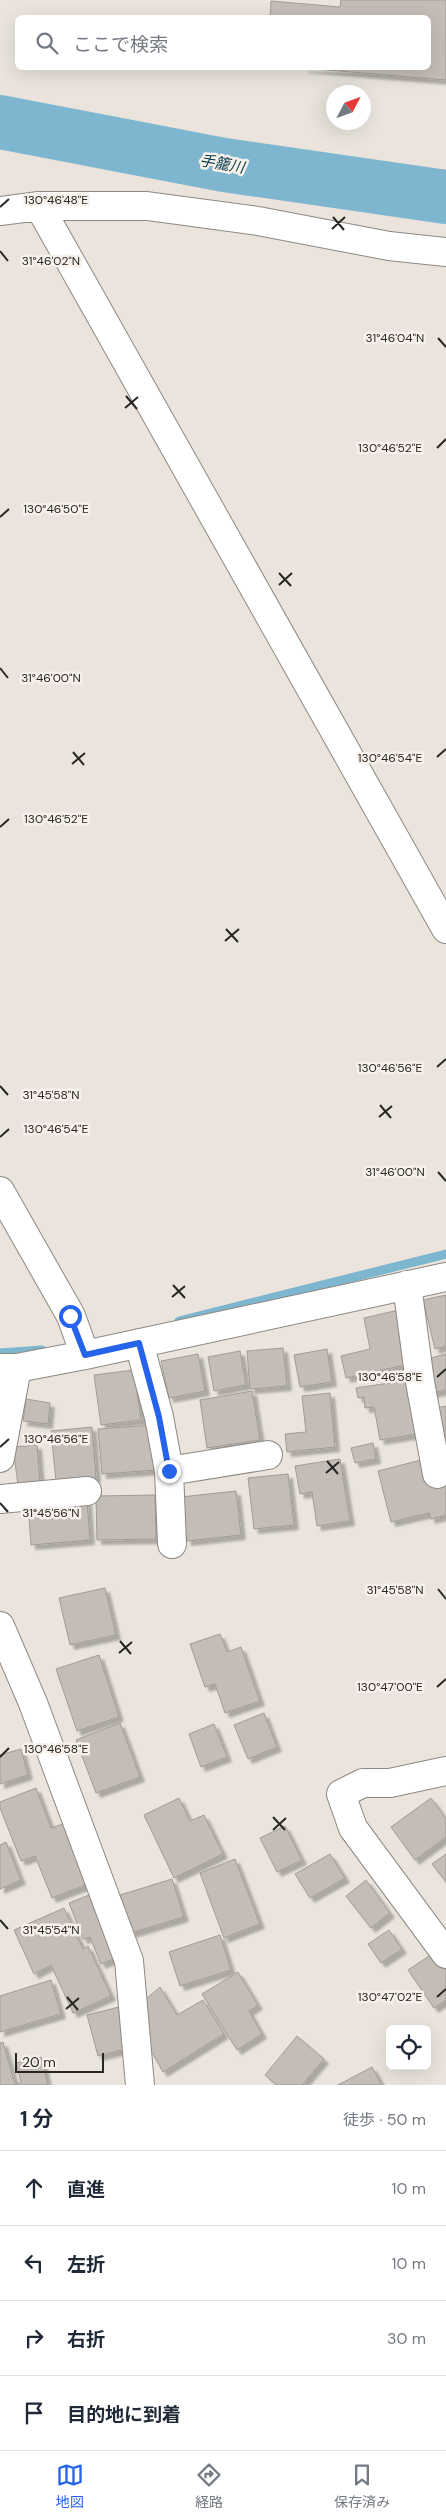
<!DOCTYPE html>
<html lang="ja">
<head>
<meta charset="utf-8">
<style>
  body { margin:0; font-family:"DM Sans","Noto Sans JP",sans-serif; background:#f2f2f3; color:#1f2937 }
  .controls { position:absolute; right:15px; bottom:15px; display:grid; overflow:hidden; border-radius:8px; box-shadow:0 5px 20px #0002 }
  .controls button { width:45px; height:45px; display:grid; place-items:center; padding:0; border:0; border-bottom:1px solid #e0e1e3; background:#fff; color:#1f2937; font:25px sans-serif }
  .compass { position:absolute; left:326px; top:85px; width:45px; height:45px; border-radius:50%; background:#fff; box-shadow:0 5px 20px #0002; rotate:49deg }
  .scale { position:absolute; left:15px; bottom:12px; width:89px; box-sizing:border-box; padding-left:5px; border:2px solid #282623; border-top:0; font-size:14px; line-height:18px; white-space:nowrap; color:#282623; -webkit-text-stroke:4px #f7f1ea; paint-order:stroke }
  .stop { position:absolute; width:15px; height:15px; margin:-11px; border:4px solid #2563eb; border-radius:50%; background:#fff }
  .stop.end { background:#2563eb; border-color:#fff; box-shadow:0 1px 5px #0008 }
  .list { margin:0; padding:0; list-style:none }
  h2 { display:flex; justify-content:space-between; align-items:center; height:65px; margin:0; padding:0 20px; font-size:21px }
  h2 small { font-size:16px; font-weight:400; color:#747a83 }
  .list li { display:grid; grid-template-columns:32px 1fr auto; gap:15px; align-items:center; box-sizing:border-box; height:75px; padding:0 20px; border-top:1px solid #e0e1e3 }
  .list b { display:block; font-size:19px; white-space:nowrap }
  .list em { font-size:16px; font-style:normal; color:#747a83 }
  .icon { flex:none; width:28px; height:28px; fill:none; stroke:currentColor; stroke-width:2; stroke-linecap:round; stroke-linejoin:round }
  .map { position:relative; flex:none; width:446px; height:2085px; overflow:hidden }
  .search { position:absolute; background:#fff; box-shadow:0 5px 20px #0002; left:15px; right:15px; top:15px; height:55px; display:flex; align-items:center; gap:12px; box-sizing:border-box; padding:0 18px; border-radius:8px; color:#747a83; font-size:19px }
  .sheet { height:365px; background:#fff }
  nav { display:flex; justify-content:space-around; align-items:center; box-sizing:border-box; height:70px; border-top:1px solid #e0e1e3; background:#fff; font-size:14px; color:#747a83 }
  nav a { display:grid; justify-items:center; gap:2px }
  nav .on { color:#2563eb }
  .map>svg:first-child { display:block }
  .lines { fill:none; stroke-linecap:round; stroke-linejoin:round }
  .stream { stroke:#7eb6cf; stroke-width:9 }
  .river { stroke:#7eb6cf; stroke-width:54 }
  .building { fill:#c4bcb6; stroke:#a29b95; filter:url(#shadow) }
  .minor-casing { stroke:#8d8882; stroke-width:30 }
  .minor { stroke:#fff; stroke-width:28 }
  .route { stroke:#2563eb; stroke-width:6 }
  .ticks { fill:none; stroke:#282623; stroke-width:2 }
  .labels { text-anchor:middle; stroke-width:5; stroke-linejoin:round; paint-order:stroke }
  .water-label { font-size:15px; font-style:italic; fill:#05384a; stroke:#f7f1ea }
  .ticks-label { font-size:12px; text-anchor:middle; fill:#282623; stroke:#f7f1ea; stroke-width:5; stroke-linejoin:round; paint-order:stroke }
</style>
</head>
<body>
<div class="map">
<svg width="446" height="2085" viewBox="0 0 446 2085">
  <defs>
    <filter id="shadow"><feDropShadow dx="4.5" dy="4.5" stdDeviation="1" flood-color="#0004"/></filter>
  </defs>
  <rect width="100%" height="100%" fill="#eae4dd"/>
  <g class="lines">
    <path class="stream" d="M179 1321 446 1254
      M0 1353 42 1350"/>
    <path class="river" d="M0 122 224 165 446 197"/>
  </g>
  <path class="building" d="M341 0H446V80L304 68H428V18H270L271 1 340 7Z
    M446 1295V1346L435 1349 423 1300Z
    M403 1309 414 1363 346 1378 341 1356 370 1349 364 1318Z
    M283 1348 287 1386 250 1389 247 1351Z
    M327 1349 332 1382 300 1387 294 1355Z
    M240 1351 246 1385 214 1391 208 1357Z
    M198 1354 205 1391 169 1398 161 1361Z
    M446 1354V1390L431 1393 423 1360Z
    M134 1370 141 1420 101 1425 94 1375Z
    M409 1380 417 1434 380 1440 374 1407 365 1408 364 1397 358 1398 356 1388Z
    M252 1391 260 1440 207 1448 200 1400Z
    M330 1393 335 1447 287 1452 285 1434 306 1432 302 1396Z
    M26 1399 50 1403 48 1424 23 1421Z
    M446 1406V1459L426 1410Z
    M153 1425 156 1470 102 1474 98 1429Z
    M92 1427 96 1478 56 1482 51 1431Z
    M373 1443 376 1459 355 1463 351 1448Z
    M37 1445 40 1483 18 1485 13 1447Z
    M340 1459 350 1521 317 1526 312 1492 300 1494 295 1466Z
    M425 1459 433 1488 444 1485 446 1489V1515L431 1519 429 1513 391 1522 378 1471Z
    M288 1474 294 1525 254 1529 248 1478Z
    M236 1491 241 1535 187 1541 181 1497Z
    M155 1495 156 1539 97 1540 96 1496Z
    M87 1500 90 1540 31 1545 28 1505Z
    M105 1588 116 1635 70 1645 59 1598Z
    M220 1634 227 1652 241 1647 260 1701 225 1713 215 1684 205 1687 190 1644Z
    M99 1655 119 1717 77 1731 56 1669Z
    M264 1713 277 1747 248 1759 234 1725Z
    M120 1723 140 1777 96 1793 76 1740Z
    M214 1724 227 1757 201 1767 189 1734Z
    M21 1749 28 1775 0 1784V1755Z
    M36 1788 51 1828 63 1824 71 1846 81 1842 96 1881 52 1898 35 1856 21 1861 0 1808V1802Z
    M179 1798 190 1821 204 1815 223 1854 174 1878 144 1815Z
    M431 1798 446 1819V1837L415 1860 391 1827Z
    M285 1826 302 1860 277 1872 260 1838Z
    M6 1842 21 1880 0 1889V1845Z
    M330 1854 345 1878 310 1898 295 1874Z
    M446 1854V1882L432 1864Z
    M235 1859 260 1924 224 1938 200 1873Z
    M172 1879 184 1917 131 1933 120 1895Z
    M366 1880 390 1913 371 1928 346 1896Z
    M99 1891 125 1954 101 1964 90 1937 83 1939 69 1903Z
    M64 1908 83 1949 88 1946 111 1996 73 2013 51 1965 34 1974 14 1930Z
    M389 1930 402 1949 381 1963 368 1944Z
    M220 1935 231 1970 180 1986 169 1952Z
    M438 1950 446 1963V2000L434 2008 408 1970Z
    M238 1972 258 2005 249 2011 262 2034 237 2050 202 1994Z
    M51 1980 61 2014 0 2032V1996Z
    M160 1987 177 2015 203 2000 224 2034 163 2072 149 2047 139 2005Z
    M123 2006 134 2047 98 2056 87 2015Z
    M297 2036 324 2059 302 2085H277L265 2075Z
    M3 2042 15 2084V2085H0V2043Z
    M41 2057 48 2085H15L21 2082 16 2063Z
    M372 2067 382 2085H338Z"/>
  <g class="lines">
    <defs>
      <path id="minor" d="M39 206 446 929
        M0 211 39 206H147L258 221 389 246 446 252
        M0 1191 71 1316 85 1355
        M407 1285 420 1382 437 1474
        M139 1343 159 1417 169 1471 172 1544
        M0 1368H17L85 1355 446 1277
        M0 1458 17 1368
        M169 1471 268 1455
        M0 1499 87 1491
        M0 1626 33 1703 129 1961 140 2085
        M446 1771 390 1783H363L341 1794 353 1828 446 1954"/>
    </defs>
    <use href="#minor" class="minor-casing"/>
    <use href="#minor" class="minor"/>
  </g>
  <g class="lines">
    <path class="route" d="M70 1316 85 1355 139 1343 159 1417 169 1471"/>
  </g>
  <path class="ticks" d="M0 207 9 199M333 217 344 230M332 229 345 217M0 251 8 261M438 338 446 347M126 396 137 409M125 408 138 397M437 448 446 439M0 517 9 509M279 573 291 586M279 585 292 573M0 668 8 678M73 752 84 765M437 757 446 749M72 764 85 753M0 827 9 819M226 929 238 942M225 941 239 929M437 1067 446 1059M0 1086 8 1095M380 1105 391 1118M379 1117 392 1106M0 1137 9 1129M438 1172 446 1181M173 1285 185 1298M172 1297 185 1286M437 1377 446 1369M0 1447 9 1439M327 1461 338 1474M326 1473 339 1462M0 1503 8 1512M438 1589 446 1599M120 1641 131 1654M119 1653 132 1642M437 1687 446 1679M0 1757 9 1748M273 1817 285 1830M273 1830 286 1818M0 1920 8 1929M67 1997 78 2010M437 1997 446 1989M66 2009 79 1998"/>
  <g class="labels">
    <g class="water-label">
      <text transform="translate(222 164) rotate(10)" y="5">手籠川</text>
    </g>
  </g>
  <g class="ticks-label">
    <text x="56" y="204">130°46'48"E</text>
    <text x="51" y="265">31°46'02"N</text>
    <text x="395" y="342">31°46'04"N</text>
    <text x="390" y="452">130°46'52"E</text>
    <text x="56" y="513">130°46'50"E</text>
    <text x="51" y="682">31°46'00"N</text>
    <text x="390" y="762">130°46'54"E</text>
    <text x="56" y="823">130°46'52"E</text>
    <text x="390" y="1072">130°46'56"E</text>
    <text x="51" y="1099">31°45'58"N</text>
    <text x="56" y="1133">130°46'54"E</text>
    <text x="395" y="1176">31°46'00"N</text>
    <text x="390" y="1381">130°46'58"E</text>
    <text x="56" y="1443">130°46'56"E</text>
    <text x="51" y="1517">31°45'56"N</text>
    <text x="395" y="1594">31°45'58"N</text>
    <text x="390" y="1691">130°47'00"E</text>
    <text x="56" y="1753">130°46'58"E</text>
    <text x="51" y="1934">31°45'54"N</text>
    <text x="390" y="2001">130°47'02"E</text>
  </g>
</svg>
<div class="controls">
<button><svg class="icon" aria-label="locate" viewBox="0 0 24 24"><circle cx="12" cy="12" r="6"/><path d="M12 2v4M12 18v4M2 12h4M18 12h4"/></svg></button>
</div>
<svg class="compass" viewBox="-18 -18 36 36"><path d="M0-13l5 13h-10z" fill="#e53935"/><path d="M0 13l5-13h-10z" fill="#747a83"/></svg>
<div class="scale">20 m</div>
<div class="stop" style="left:70px;top:1316px"></div>
<div class="stop end" style="left:169px;top:1471px"></div>
<div class="search"><svg class="icon" aria-label="search" viewBox="0 0 24 24"><circle cx="10" cy="10" r="6"/><path d="M15 15l6 6"/></svg>ここで検索</div>
</div>
<section class="sheet">
<h2>1 分<small>徒歩 · 50 m</small></h2>
<ul class="list">
<li><svg class="icon" aria-label="ahead" viewBox="0 0 24 24"><path d="M12 20V5M6 11l6-6 6 6"/></svg><div><b>直進</b></div><em>10 m</em></li>
<li><svg class="icon" aria-label="left" viewBox="0 0 24 24"><path d="M17 20v-9H6M10 6l-5 5 5 5"/></svg><div><b>左折</b></div><em>10 m</em></li>
<li><svg class="icon" aria-label="right" viewBox="0 0 24 24"><path d="M7 20v-9h11M14 6l5 5-5 5"/></svg><div><b>右折</b></div><em>30 m</em></li>
<li><svg class="icon" aria-label="arrive" viewBox="0 0 24 24"><path d="M6 21V4h12l-3 4 3 4H6"/></svg><div><b>目的地に到着</b></div></li>
</ul>
</section>
<nav>
<a class="on"><svg class="icon" aria-label="map" viewBox="0 0 24 24"><path d="M3 6l6-2 6 2 6-2v14l-6 2-6-2-6 2zM9 4v14M15 6v14"/></svg>地図</a>
<a><svg class="icon" aria-label="directions" viewBox="0 0 24 24"><path d="M12 3l9 9-9 9-9-9zM9 14v-3h6M13 9l2 2-2 2"/></svg>経路</a>
<a><svg class="icon" aria-label="saved" viewBox="0 0 24 24"><path d="M7 4h10v16l-5-4-5 4z"/></svg>保存済み</a>
</nav>
</body>
</html>
